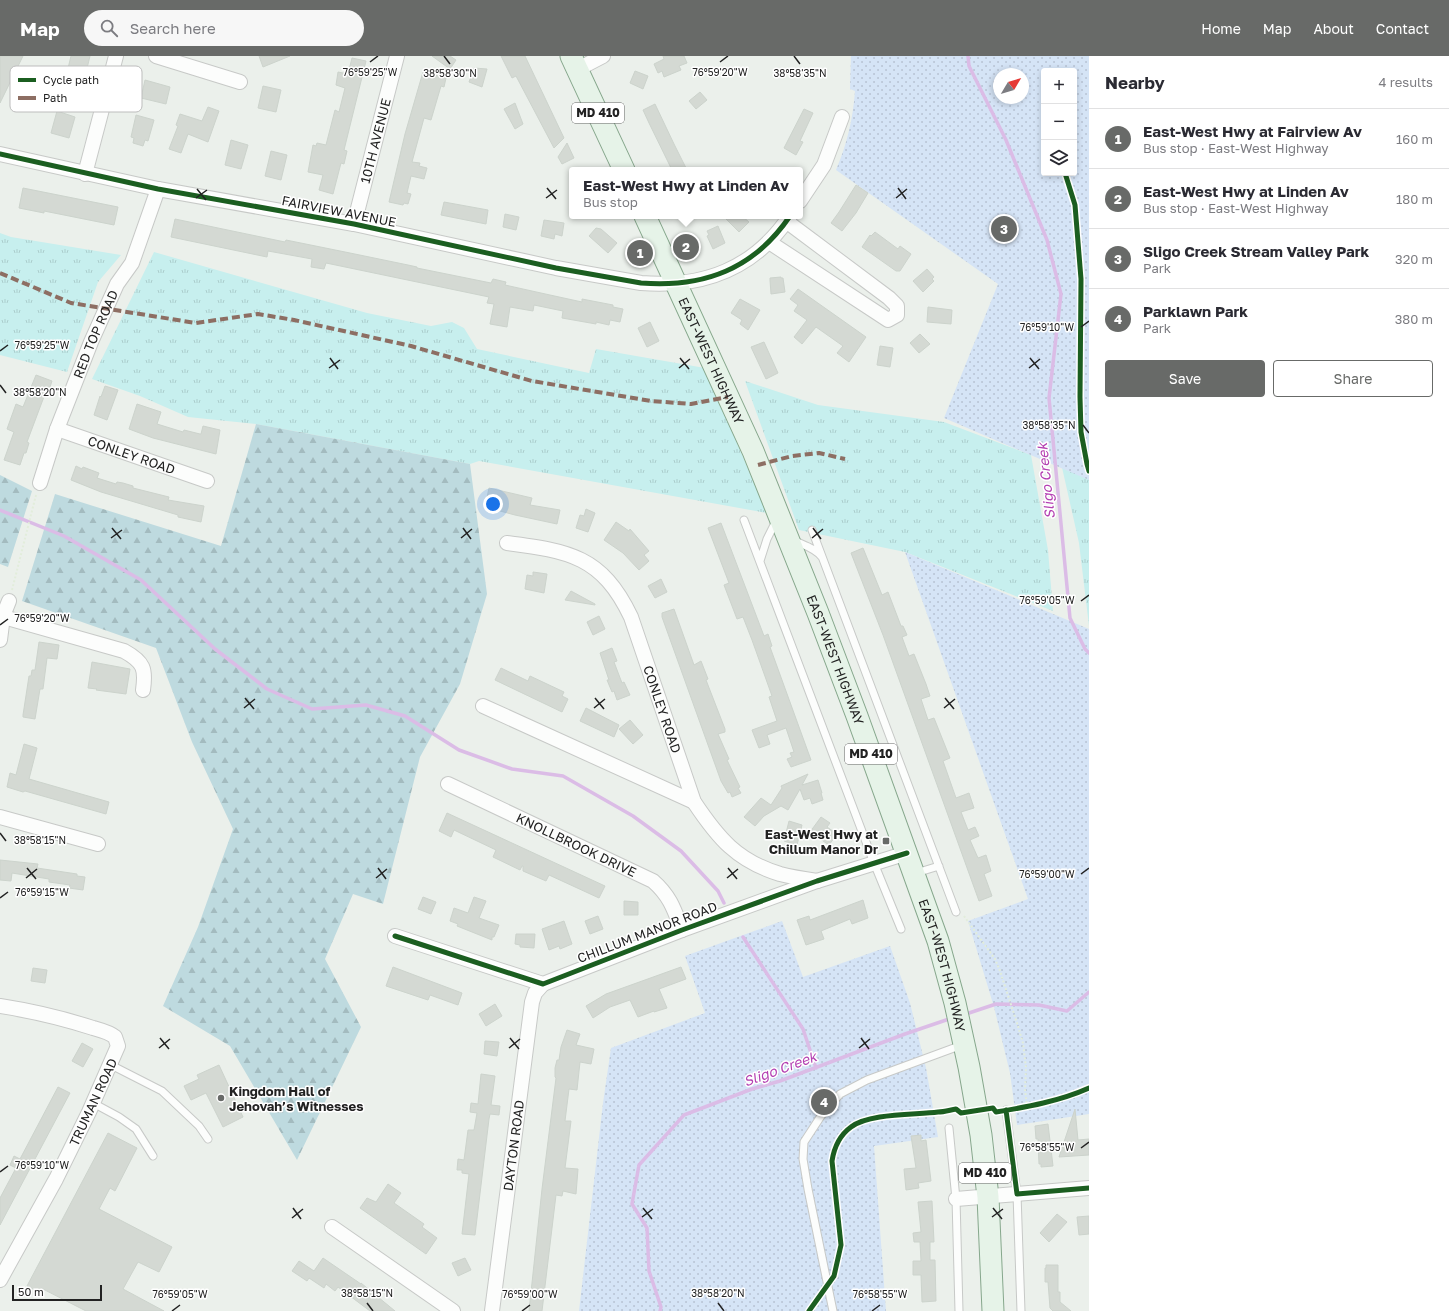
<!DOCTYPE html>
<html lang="en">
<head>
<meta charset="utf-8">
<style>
  body { margin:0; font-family:"Golos Text",sans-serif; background:#f7f7f7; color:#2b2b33 }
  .controls { position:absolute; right:12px; top:12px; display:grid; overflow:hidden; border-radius:4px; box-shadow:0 2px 6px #0003 }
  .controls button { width:36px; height:36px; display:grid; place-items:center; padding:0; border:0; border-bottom:1px solid #e1e1e2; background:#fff; color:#2b2b33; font:20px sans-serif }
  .compass { position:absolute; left:993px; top:12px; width:36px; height:36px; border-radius:50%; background:#fff; box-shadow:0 2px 6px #0003; rotate:52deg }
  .scale { position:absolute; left:12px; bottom:10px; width:90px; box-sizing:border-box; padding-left:4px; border:2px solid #222; border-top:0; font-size:11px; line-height:14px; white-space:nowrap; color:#222; -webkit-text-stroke:3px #fff; paint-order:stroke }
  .you { position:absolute; left:493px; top:448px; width:14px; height:14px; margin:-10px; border:3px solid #fff; border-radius:50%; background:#1a73e8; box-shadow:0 0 0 6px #1a73e833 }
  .badge { display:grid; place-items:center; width:26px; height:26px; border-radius:50%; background:#686a68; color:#fff; font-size:13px; font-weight:700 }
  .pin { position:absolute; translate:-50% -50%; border:2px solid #fff; box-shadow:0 1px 4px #0006 }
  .popup { position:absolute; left:569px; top:111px; width:234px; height:52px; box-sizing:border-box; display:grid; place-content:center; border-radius:4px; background:#fff; filter:drop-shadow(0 1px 3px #0005); font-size:13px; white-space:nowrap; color:#7c7c81 }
  .popup b { font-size:15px; color:#2b2b33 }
  .popup::after { content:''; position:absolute; left:50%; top:100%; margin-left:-8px; border:8px solid transparent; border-top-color:#fff }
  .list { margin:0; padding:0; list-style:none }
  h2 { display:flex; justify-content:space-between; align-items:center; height:52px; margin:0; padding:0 16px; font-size:17px }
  h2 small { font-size:13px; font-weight:400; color:#7c7c81 }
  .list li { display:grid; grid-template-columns:26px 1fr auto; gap:12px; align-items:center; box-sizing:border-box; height:60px; padding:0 16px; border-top:1px solid #e1e1e2 }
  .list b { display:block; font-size:15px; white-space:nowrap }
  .list p { margin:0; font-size:13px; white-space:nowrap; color:#7c7c81 }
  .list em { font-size:13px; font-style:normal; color:#7c7c81 }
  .actions { display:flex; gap:8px; padding:12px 16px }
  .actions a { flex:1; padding:9px 0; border:1px solid #686a68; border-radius:4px; text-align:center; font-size:14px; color:#686a68 }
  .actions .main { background:#686a68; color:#fff }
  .icon { flex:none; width:22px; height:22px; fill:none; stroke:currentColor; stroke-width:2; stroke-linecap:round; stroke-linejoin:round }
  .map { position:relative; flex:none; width:1089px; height:1255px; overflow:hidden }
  header { display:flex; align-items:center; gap:24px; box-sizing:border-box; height:56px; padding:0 20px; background:#686a68; color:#fff }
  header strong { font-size:19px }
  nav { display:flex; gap:22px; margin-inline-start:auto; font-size:14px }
  .search { width:280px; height:36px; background:#f7f7f7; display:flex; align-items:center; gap:10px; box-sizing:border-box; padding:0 14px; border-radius:22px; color:#7c7c81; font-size:15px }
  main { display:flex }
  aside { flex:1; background:#fff }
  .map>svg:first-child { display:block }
  .grass { fill:url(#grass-tufts) }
  .forest { fill:url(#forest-firs) }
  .park { fill:url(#park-dots); fill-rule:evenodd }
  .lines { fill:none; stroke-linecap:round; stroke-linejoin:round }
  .stream { stroke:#dbbce6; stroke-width:3.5 }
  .building { fill:#d4d9d3; stroke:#ccd3cc }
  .service-casing { stroke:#c7c9c7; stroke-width:9 }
  .minor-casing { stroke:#c7c9c7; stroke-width:16 }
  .primary-casing { stroke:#86a78c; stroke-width:23 }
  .path { stroke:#e2eddb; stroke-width:2; stroke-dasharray:2 2; stroke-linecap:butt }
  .service { stroke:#fcfdfc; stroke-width:7 }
  .minor { stroke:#fcfdfc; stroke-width:14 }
  .primary { stroke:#e6f3e8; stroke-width:21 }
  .quiet { stroke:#8d6e63; stroke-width:4; stroke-dasharray:8 4; stroke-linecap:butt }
  .cycleway-casing { stroke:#fff; stroke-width:8 }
  .cycleway { stroke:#1b5e20; stroke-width:5 }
  .ticks { fill:none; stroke:#222; stroke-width:1.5 }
  .poi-dot { fill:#686a68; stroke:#fff; stroke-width:1.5 }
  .labels { text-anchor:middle; stroke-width:3; stroke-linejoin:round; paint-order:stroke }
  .shield { fill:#fff; stroke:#646464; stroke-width:1 }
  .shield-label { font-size:12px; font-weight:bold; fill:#222 }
  .street-label { font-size:13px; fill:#222; stroke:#fff }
  .poi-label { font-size:13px; font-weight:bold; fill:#222; stroke:#fff; text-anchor:end }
  .water-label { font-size:14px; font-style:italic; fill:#b440b2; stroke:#fff }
  .key { fill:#fff; stroke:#bdbdbd; stroke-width:1 }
  .key-label { font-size:11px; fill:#222 }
  .ticks-label { font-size:10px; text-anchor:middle; fill:#222; stroke:#fff; stroke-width:3; stroke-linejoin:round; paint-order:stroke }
</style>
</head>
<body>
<header>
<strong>Map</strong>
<div class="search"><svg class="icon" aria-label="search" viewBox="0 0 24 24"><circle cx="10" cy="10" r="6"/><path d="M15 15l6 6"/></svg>Search here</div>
<nav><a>Home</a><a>Map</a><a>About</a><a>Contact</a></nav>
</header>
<main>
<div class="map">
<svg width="1089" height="1255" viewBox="0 0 1089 1255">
  <defs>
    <pattern id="grass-tufts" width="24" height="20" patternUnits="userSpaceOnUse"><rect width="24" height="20" fill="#c7efee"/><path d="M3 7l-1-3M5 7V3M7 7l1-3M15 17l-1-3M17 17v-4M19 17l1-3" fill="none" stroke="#abcdcc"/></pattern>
    <pattern id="forest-firs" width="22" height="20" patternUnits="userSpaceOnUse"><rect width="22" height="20" fill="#bedadf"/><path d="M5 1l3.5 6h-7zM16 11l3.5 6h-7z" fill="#a3bbbf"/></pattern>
    <pattern id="park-dots" width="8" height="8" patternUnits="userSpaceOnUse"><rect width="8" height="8" fill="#d5e4f6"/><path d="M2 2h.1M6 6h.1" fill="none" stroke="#b7c3d3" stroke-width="1.8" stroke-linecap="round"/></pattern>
  </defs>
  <rect width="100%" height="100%" fill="#ebf0eb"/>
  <path class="grass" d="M0 177 11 181 121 199 98 226 67 316 0 299Z
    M154 196 367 257 431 270 452 266 464 272 477 293 589 317 596 293 705 312 767 457 479 405 470 408 256 368 188 361 140 340 92 323Z
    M745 325 818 349 944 366 1031 399 1048 494 1053 555 905 496 799 474Z
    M1061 407 1089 415V570L1079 487Z"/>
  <path class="forest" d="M256 368 470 408 487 538 460 628 420 701 383 848 353 838 325 903 361 971 297 1104 230 990 163 950 198 871 233 773 192 686 156 592 22 545 55 438 221 490Z
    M0 419 32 435 8 511 0 508Z"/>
  <path class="park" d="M851 0H1089V424L944 362 998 228 836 114C847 88 853 63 855 35L850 33ZM1044 15H1074V117H1044ZM999 18H1023V42H999Z
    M905 496 1089 573V1058L1017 1069 1010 1017 994 951 968 865 1028 843Z
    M782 865 803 921 890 890 910 947 926 1012 938 1081 874 1090 886 1255H579L603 1047 611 992 705 957 685 900Z"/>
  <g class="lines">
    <path class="stream" d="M968 0 969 10 1006 84 1047 184 1061 238 1049 342 1070 562 1085 593 1089 597
      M0 454 64 480 141 524 215 593 267 633 312 653 366 649 405 660 459 694 512 713 563 720 633 760 681 795 718 835 724 847
      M743 881 803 973 816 1012
      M963 959 996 948 1039 949 1067 955 1089 936
      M660 1255 661 1251 649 1215 647 1172 632 1148 639 1109 684 1059 752 1033 780 1025 905 978 952 962"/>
  </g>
  <path class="building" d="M0 0H23L0 47Z
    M71 0H90L80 41 62 37Z
    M259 0H290L263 11Z
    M432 0H450L456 4 450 13Z
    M501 0H525L564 82 554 92 516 20 512 22Z
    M663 0H684L687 7 679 10 681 14 664 21 662 15 658 17 654 8 664 3Z
    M352 2 366 5 344 94 347 95 344 108 341 107 333 138 319 134 323 119 308 116 313 89 316 90 317 87 326 89 335 54 339 56 345 32 336 29 338 16 348 18Z
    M474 12 487 13 482 31 469 26Z
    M635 15 648 20 643 33 630 27Z
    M423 16 446 22 444 31 441 30 431 64 424 62 412 106 420 107 419 110 427 112 424 123 411 120 407 137 411 138 408 148 404 147 403 149 389 146 405 78Z
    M145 24 170 31 166 48 141 42Z
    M263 30 281 34 276 56 258 52Z
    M700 36 707 44 696 53 689 45Z
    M515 47 523 68 515 73 504 53Z
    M655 48 674 88 687 114H672L649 67 643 54Z
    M208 51 219 55 208 86 188 78 181 97 169 93 178 70 176 69 180 58 202 65Z
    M804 53 813 57 800 85 803 86 796 99 784 92Z
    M57 55 75 61 69 82 51 77Z
    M136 59 154 64 148 85 145 84 143 90 133 87 134 82 131 81Z
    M231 84 248 89 241 113 225 109Z
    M567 87 574 102 562 108 558 101Z
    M271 95 287 99 281 124 265 120Z
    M856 129 868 137 856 157 842 175 831 167 839 156Z
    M23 132 118 151 114 169 44 155V157L19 152Z
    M444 146 488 154 486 168 441 159Z
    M505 158 519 161 516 174 503 171Z
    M723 160H742L749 166 739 176Z
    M175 163 285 186 286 184 350 197 408 209 417 211V212L491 227 493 223 506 226 505 229 550 239 582 246V243L613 249V251L623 253 620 266 610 264 609 269 596 266V268L562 262 563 255 534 249 533 255 510 251 507 271 490 268 494 248 487 247 489 241 326 207 324 213 311 211 312 203 268 195 267 201 171 181Z
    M544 164 564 167 562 180 555 178 554 183 541 180Z
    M718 170 725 187 713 193 707 180 709 179 707 175Z
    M596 172 601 173 617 187 608 197 589 180Z
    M875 176 898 193 900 190 911 198 900 215H896L862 191 870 179 871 180Z
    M927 213 934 221 932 223 934 225 923 236 913 225Z
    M781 221V222H783L785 236 771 238 770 224V222Z
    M798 233 866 281 849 306 837 297 843 290 816 271 802 288 794 281 807 264 794 255 798 249 790 243Z
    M740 243 760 254 748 274 740 268 742 264 731 257Z
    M928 251 952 254 951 268 927 266Z
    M650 266 659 285 647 291 638 272Z
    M920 278 930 288 919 297 910 287Z
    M764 286 778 317 766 323 751 291Z
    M880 290 893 292 890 311 877 309Z
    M36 319 52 325 49 334 47 333 42 346 27 386 29 387 26 397H24L20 409 4 404 14 376 7 373 16 348 23 351Z
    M105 330 118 334 107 364 94 359 100 340 101 341Z
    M137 348 161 356 157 368 183 376 184 374 200 378H201L203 370 220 374 216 398 153 382 129 373Z
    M76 410 82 413 83 411 99 417 97 422 116 428 117 426 123 427 133 430V432L169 441 168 444 204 450 201 466 178 461V459L101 436 71 424Z
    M489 432 532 442 530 449 560 454 557 468 515 459 485 451Z
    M586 453 595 457 588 476 576 472 580 459 584 460Z
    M616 466 629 475 630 473 649 495 644 499 649 505 639 514 623 497 604 484Z
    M721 467 764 580 768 578 772 590 770 591 811 704 791 711 787 703 792 701 790 697 794 696 786 672 767 679 770 688 759 692 752 674 777 665 769 641 772 640 752 584 743 561 737 563 724 529 729 527 708 472Z
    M863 492 882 539 888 536 901 570H903L907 579 902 581 909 600 914 598 926 628 930 640 921 643 928 664 934 662 950 702 943 705 956 742 969 737 974 752 961 756 968 774 975 771 979 780 970 784 978 802 986 799 991 815 984 818 992 840 979 845 883 579 851 497Z
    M533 516 547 518 544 537 525 533 527 519 533 520Z
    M661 523 667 536 655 542 648 530Z
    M571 535 595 548V549L565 544Z
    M674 553 694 609 701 605 708 623 706 624 725 673V676L718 678 729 703 727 704 740 731 738 732 741 737 732 741 730 736 728 737 721 725 662 561V557Z
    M599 560 605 573 593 579 587 566Z
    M39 586 59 589 57 603 47 602 43 633H40L35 663 23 661V659L29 620H31L32 614H35Z
    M612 592 617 605 614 606 622 627 624 626 630 639 617 644 614 635 612 636 607 624H609L600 597Z
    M92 606 130 613 126 638 96 634 97 633 88 632Z
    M501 612 528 625 530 620 564 636 562 640 568 643 562 656 495 624Z
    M586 652 619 669 614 681 580 665Z
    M630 664 643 679 633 688 619 673Z
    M24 688 37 692 29 723 109 746 106 758 25 735 23 736 7 731 10 717 16 719Z
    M808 718 802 729 818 724 822 737H821L823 744 812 748 810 742 804 744 800 733 788 754 781 750 764 760 755 770 744 761 761 742 771 749 782 732 781 730Z
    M447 757 605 830 599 842 549 819 546 825 523 815V810H522L520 814 493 801 496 794 454 774 451 781 439 775Z
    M821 761 830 767 827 771 837 778 829 789 810 776Z
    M789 765 802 769 797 789 784 785Z
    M0 804 38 808 37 812 77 818V820L85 821 83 834 69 832 70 829 49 826V823L12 817 11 825 0 824Z
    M423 841 436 846 431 858 418 853Z
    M474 841 486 845 479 862 499 869 494 881H492V884L457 870 458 868 450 865 454 852 468 857Z
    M863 844 868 862 852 868 850 863 821 875 824 883 806 889 797 864 809 860 810 864Z
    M624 845 638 846V859H624Z
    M598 860 603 873 590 878 585 865Z
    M564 865 572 888 560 893 559 890 549 894 542 873Z
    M516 878H535L534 892 520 891V889L515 888Z
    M393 911 462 937 458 949 430 939 428 944 386 930Z
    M681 911 686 923 659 933 667 952 654 956V955L638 961 630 944 610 951 593 962 586 950 606 938Z
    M33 912 47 914 45 927 31 925Z
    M495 948 502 960 486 970 479 958Z
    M567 974 580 978 576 989 594 993 591 1008 580 1006 577 1034 569 1033 565 1065H571L565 1112 578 1113 576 1138 563 1135 562 1140 556 1139 542 1255H529L542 1133 556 1022 555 1021V1012L557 1004H559L561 991Z
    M485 985 499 986 497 1000 484 998Z
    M82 987 93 993 83 1011 72 1005Z
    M219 1009 243 1061 223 1071 206 1037 191 1044 184 1030 199 1023 197 1019Z
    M481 1018 495 1020 491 1049 500 1050 499 1059 490 1058 489 1063 475 1179 462 1178 469 1118 462 1117V1114H457L458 1103 464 1104 468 1074H474L477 1057 470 1056 471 1047 478 1048Z
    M58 1031 70 1037 0 1169V1142L16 1112 10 1109 14 1100 20 1103Z
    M1075 1053 1078 1084 1089 1083V1099L1059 1101Z
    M1048 1068 1053 1110 1041 1111V1108H1039L1038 1083H1036L1035 1070Z
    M108 1077 137 1092 115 1135 110 1132 99 1153 172 1191 159 1216 138 1206 123 1233 164 1255H86L41 1232 39 1236 27 1230Z
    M921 1079V1085L926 1084 931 1125 918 1127 919 1132 906 1134 904 1113 916 1112 911 1080Z
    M388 1128 401 1137 394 1147 424 1168 422 1171 437 1182 426 1198 360 1152 367 1142 376 1146Z
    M932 1145 934 1186H930V1204H935L936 1245 922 1246 921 1219H913V1205H921L920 1186H914L913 1177 921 1176 918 1146Z
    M1057 1158 1067 1166 1049 1186 1040 1177Z
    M1089 1160V1178L1079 1179 1077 1161Z
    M323 1202 361 1228V1227L395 1255H370L338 1231 335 1235 326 1228 324 1232 309 1222 307 1225 292 1215 299 1205 314 1215Z
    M465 1202 471 1214 458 1220 452 1207Z
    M1046 1209H1058V1236H1060V1246L1071 1255H1053L1050 1252 1048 1226H1045V1212H1046Z"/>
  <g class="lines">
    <defs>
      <path id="service" d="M744 464 874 807 901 873
        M812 474 956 856
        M793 484C803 489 815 492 822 501
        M760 505 767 483 776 465
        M916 817 939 810
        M111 1009 162 1035 199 1070 208 1083
        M93 1047 119 1061 136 1073 153 1100
        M1006 1054 1017 1138 1021 1255
        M949 1072 956 1143 959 1255
        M833 1255 808 1133 803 1103 804 1086 821 1060 840 1038 867 1024 962 989"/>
      <g id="minor">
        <path d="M156 0 240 26"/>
        <path d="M578 13 603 0"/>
        <path d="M0 98 158 133 354 168 556 212 641 227C704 232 754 213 790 160"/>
        <path d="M85 118 116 0"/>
        <path d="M800 145 824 109 842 61"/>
        <path id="s1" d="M354 168 397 0"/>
        <path d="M769 186 888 264 897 259V250L889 242 786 165"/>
        <path id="s2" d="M57 373 207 425"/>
        <path id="s3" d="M40 427 57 373 91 286 117 228 132 207 158 133"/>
        <path id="s4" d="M507 487C569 495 602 500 631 561L694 746C718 782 737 805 780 818 792 821 804 823 817 825"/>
        <path d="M0 560 124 595C144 606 146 613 143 634"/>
        <path d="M0 584 3 560 9 545"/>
        <path d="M483 650 694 746"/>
        <path id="s5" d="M448 728 653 825C670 840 674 853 682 874"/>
        <path d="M0 761 98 788"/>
        <path d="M395 880 543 928 682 874 817 825 907 797"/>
        <path d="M0 950C32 955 62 962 93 972 100 974 109 976 115 981L118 990 89 1056 56 1123 0 1224"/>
        <path d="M956 1143 1089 1132"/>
        <path d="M332 1171 453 1255"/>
        <path id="s6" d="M492 1255 532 946 535 937 543 928"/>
      </g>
      <g id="primary">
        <path d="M571 0 624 114"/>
        <path id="s7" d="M645 160 753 395 818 557 857 660 938 885 955 947 969 1011 981 1079 988 1141 993 1255"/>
      </g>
    </defs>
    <use href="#service" class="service-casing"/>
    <use href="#minor" class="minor-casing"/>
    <use href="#primary" class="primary-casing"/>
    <path class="path" d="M12 534 36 439
      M964 860 995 903 1000 915 1017 967 1023 987 1026 1012 1025 1034 1027 1050"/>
    <use href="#service" class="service"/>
    <use href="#minor" class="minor"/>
    <use href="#primary" class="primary"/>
    <path class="quiet" d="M0 217 71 247 196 267 258 258 294 264 411 290 532 325 651 345 691 348 728 341
      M758 409 792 400 819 397 845 403"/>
    <defs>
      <path id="cycleway" d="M0 98 158 133 354 168 556 212 641 227C704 232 754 213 790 160
        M1065 117 1075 149 1081 223 1080 341 1081 376 1087 408 1089 415
        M395 880 543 928 682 874 817 825 907 797
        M1006 1054 1017 1138 1089 1132
        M809 1255 834 1220 841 1189 832 1105C834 1092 840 1079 851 1071 869 1057 915 1059 938 1056 944 1056 950 1054 956 1053L961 1057 993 1052 996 1056C1027 1051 1060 1045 1089 1032"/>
    </defs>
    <use href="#cycleway" class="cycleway-casing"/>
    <use href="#cycleway" class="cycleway"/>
  </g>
  <path class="ticks" d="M444 0 450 8M794 0 800 8M370 6 378 0M720 6 728 0M547 132 556 143M898 132 906 143M197 133 206 144M196 142 207 134M546 142 557 134M896 142 907 133M1081 271 1089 265M0 295 8 289M330 302 338 313M680 302 689 313M1030 302 1039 313M329 312 340 304M679 312 690 303M1029 312 1040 303M0 329 6 337M1083 369 1089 377M112 472 121 483M463 472 471 483M813 472 821 483M111 482 122 474M461 482 472 473M812 482 823 473M1081 545 1089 539M0 569 8 563M245 642 254 653M595 642 604 653M945 642 954 653M244 652 255 643M594 652 605 643M944 652 955 643M0 777 6 785M27 812 36 823M378 812 386 823M728 812 737 823M1081 818 1089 812M26 822 37 813M376 822 387 813M727 822 738 813M0 842 8 836M160 982 169 993M510 982 519 993M861 982 869 993M159 992 170 983M509 992 520 983M859 992 870 983M1081 1092 1089 1086M0 1116 8 1110M293 1152 301 1163M643 1152 652 1163M993 1152 1002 1163M642 1161 653 1153M992 1161 1003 1153M292 1162 303 1153M367 1247 373 1255M718 1247 724 1255M172 1255 180 1249M522 1255 530 1249M872 1255 880 1249"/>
  <g class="poi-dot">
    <rect x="882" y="781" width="8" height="8" rx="2"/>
    <circle cx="221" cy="1042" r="4"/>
  </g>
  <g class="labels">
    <g class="shield">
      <rect x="572" y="47" width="52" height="20" rx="3"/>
      <rect x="845" y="688" width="52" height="20" rx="3"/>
      <rect x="959" y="1107" width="52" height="20" rx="3"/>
    </g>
    <g class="shield-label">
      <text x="598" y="61">MD 410</text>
      <text x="871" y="702">MD 410</text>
      <text x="985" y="1121">MD 410</text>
    </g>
    <g class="street-label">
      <text dy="5" stroke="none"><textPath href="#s1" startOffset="86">10TH AVENUE</textPath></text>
      <text transform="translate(339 155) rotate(11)" y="5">FAIRVIEW AVENUE</text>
      <text dy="5" stroke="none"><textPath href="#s3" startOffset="159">RED TOP ROAD</textPath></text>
      <text dy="5" stroke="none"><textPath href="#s7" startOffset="159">EAST-WEST HIGHWAY</textPath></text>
      <text dy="5" stroke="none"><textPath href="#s2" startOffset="79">CONLEY ROAD</textPath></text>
      <text dy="5" stroke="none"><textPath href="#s7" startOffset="483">EAST-WEST HIGHWAY</textPath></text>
      <text dy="5" stroke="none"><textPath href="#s4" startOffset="251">CONLEY ROAD</textPath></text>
      <text dy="5" stroke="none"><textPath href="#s5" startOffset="142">KNOLLBROOK DRIVE</textPath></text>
      <text transform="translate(647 876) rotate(-21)" y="5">CHILLUM MANOR ROAD</text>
      <text dy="5" stroke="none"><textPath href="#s7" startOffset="807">EAST-WEST HIGHWAY</textPath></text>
      <text transform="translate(93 1046) rotate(-65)" y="5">TRUMAN ROAD</text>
      <text dy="5" stroke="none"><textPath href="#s6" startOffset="167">DAYTON ROAD</textPath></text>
    </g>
    <g class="poi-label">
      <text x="878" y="783">East-West Hwy at<tspan x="878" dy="15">Chillum Manor Dr</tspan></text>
      <text x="229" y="1040" text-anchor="start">Kingdom Hall of<tspan x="229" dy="15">Jehovah’s Witnesses</tspan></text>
    </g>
    <g class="water-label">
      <text transform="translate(1046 425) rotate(-96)" y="5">Sligo Creek</text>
      <text transform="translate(780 1013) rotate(-20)" y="5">Sligo Creek</text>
    </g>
  </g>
  <rect x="10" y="10" width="132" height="46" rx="6" class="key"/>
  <rect x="18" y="22" width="18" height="4" fill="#1b5e20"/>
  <rect x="18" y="40" width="18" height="4" fill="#8d6e63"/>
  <g class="key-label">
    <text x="43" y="28">Cycle path</text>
    <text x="43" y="46">Path</text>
  </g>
  <g class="ticks-label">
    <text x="370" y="20">76°59'25"W</text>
    <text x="720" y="20">76°59'20"W</text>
    <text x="450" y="21">38°58'30"N</text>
    <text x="800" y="21">38°58'35"N</text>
    <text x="1047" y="275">76°59'10"W</text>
    <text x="42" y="293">76°59'25"W</text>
    <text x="40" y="340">38°58'20"N</text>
    <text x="1049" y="373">38°58'35"N</text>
    <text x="1047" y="548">76°59'05"W</text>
    <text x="42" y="566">76°59'20"W</text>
    <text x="40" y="788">38°58'15"N</text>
    <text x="1047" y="822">76°59'00"W</text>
    <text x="42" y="840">76°59'15"W</text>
    <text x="1047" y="1095">76°58'55"W</text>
    <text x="42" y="1113">76°59'10"W</text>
    <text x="367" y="1241">38°58'15"N</text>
    <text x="718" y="1241">38°58'20"N</text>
    <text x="180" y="1242">76°59'05"W</text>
    <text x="530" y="1242">76°59'00"W</text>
    <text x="880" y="1242">76°58'55"W</text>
  </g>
</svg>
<div class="controls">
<button>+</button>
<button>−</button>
<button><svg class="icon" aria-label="layers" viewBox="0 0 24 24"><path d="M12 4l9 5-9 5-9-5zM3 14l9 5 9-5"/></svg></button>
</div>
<svg class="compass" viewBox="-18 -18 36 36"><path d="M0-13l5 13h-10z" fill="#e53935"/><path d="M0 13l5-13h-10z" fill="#7c7c81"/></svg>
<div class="scale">50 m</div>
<div class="you"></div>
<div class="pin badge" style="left:640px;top:197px">1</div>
<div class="pin badge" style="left:686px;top:191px">2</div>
<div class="popup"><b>East-West Hwy at Linden Av</b>Bus stop</div>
<div class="pin badge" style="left:1004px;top:173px">3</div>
<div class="pin badge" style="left:824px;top:1046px">4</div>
</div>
<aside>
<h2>Nearby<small>4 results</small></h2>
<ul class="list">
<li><span class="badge">1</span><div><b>East-West Hwy at Fairview Av</b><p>Bus stop · East-West Highway</p></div><em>160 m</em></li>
<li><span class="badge">2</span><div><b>East-West Hwy at Linden Av</b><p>Bus stop · East-West Highway</p></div><em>180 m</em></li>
<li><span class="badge">3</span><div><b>Sligo Creek Stream Valley Park</b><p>Park</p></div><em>320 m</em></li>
<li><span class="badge">4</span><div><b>Parklawn Park</b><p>Park</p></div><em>380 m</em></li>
</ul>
<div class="actions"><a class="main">Save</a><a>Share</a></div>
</aside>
</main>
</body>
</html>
